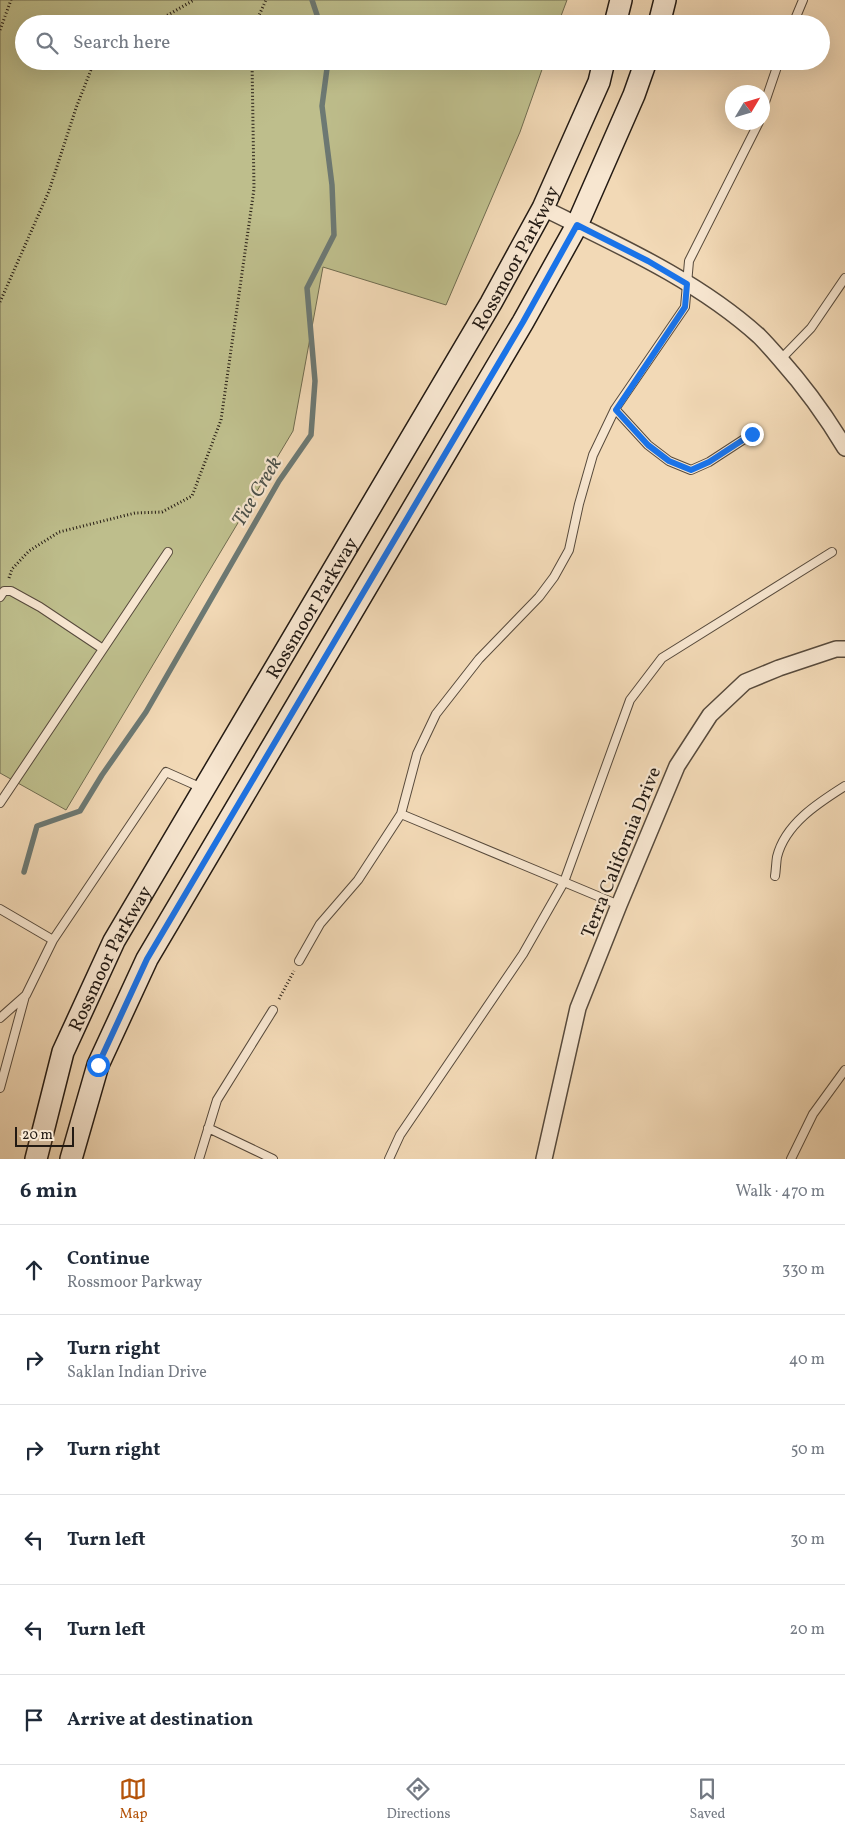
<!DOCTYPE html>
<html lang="en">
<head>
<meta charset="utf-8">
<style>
  body { margin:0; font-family:Vollkorn,serif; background:#f2f2f3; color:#1f2937 }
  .compass { position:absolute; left:725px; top:85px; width:45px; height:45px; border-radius:50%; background:#fff; box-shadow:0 5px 20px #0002; rotate:52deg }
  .scale { position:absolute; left:15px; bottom:12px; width:59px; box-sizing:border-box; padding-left:5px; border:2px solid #231a13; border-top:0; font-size:14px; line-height:18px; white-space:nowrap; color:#231a13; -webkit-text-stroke:4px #f7e6d0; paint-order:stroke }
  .stop { position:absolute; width:15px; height:15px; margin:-11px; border:4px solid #1a73e8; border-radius:50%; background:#fff }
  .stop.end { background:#1a73e8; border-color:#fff; box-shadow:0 1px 5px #0008 }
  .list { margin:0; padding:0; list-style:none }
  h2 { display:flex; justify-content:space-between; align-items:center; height:65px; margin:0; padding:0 20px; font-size:21px }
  h2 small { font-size:16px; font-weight:400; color:#747a83 }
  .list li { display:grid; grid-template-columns:32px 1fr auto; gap:15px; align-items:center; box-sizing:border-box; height:90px; padding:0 20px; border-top:1px solid #e0e1e3 }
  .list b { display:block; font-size:19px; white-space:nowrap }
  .list p { margin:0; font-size:16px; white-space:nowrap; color:#747a83 }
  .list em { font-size:16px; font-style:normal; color:#747a83 }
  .icon { flex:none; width:28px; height:28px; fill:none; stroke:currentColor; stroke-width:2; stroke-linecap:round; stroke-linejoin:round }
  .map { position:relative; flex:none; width:845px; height:1159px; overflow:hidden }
  .search { position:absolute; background:#fff; box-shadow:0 5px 20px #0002; left:15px; right:15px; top:15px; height:55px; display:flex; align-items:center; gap:12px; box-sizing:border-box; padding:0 18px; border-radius:28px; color:#747a83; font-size:19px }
  .sheet { height:605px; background:#fff }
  nav { display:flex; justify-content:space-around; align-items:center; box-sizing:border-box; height:70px; border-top:1px solid #e0e1e3; background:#fff; font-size:14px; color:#747a83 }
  nav a { display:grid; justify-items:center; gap:2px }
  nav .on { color:#b45309 }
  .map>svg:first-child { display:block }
  .green { fill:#bebe8c; stroke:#706c50 }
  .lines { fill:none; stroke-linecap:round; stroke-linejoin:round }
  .stream { stroke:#6c7974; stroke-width:5.5 }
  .lane-casing { stroke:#574a3c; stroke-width:10 }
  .street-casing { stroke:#574a3c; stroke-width:18 }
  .secondary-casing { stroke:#231a13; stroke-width:24 }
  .path { stroke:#231a13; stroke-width:3; stroke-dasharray:1 2.5; stroke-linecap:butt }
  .lane { stroke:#f7e6d0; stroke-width:8 }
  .street { stroke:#f7e6d0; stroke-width:15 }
  .secondary { stroke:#f7e6d0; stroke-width:21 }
  .route { stroke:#1a73e8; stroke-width:6 }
  .labels { text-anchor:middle; stroke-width:4.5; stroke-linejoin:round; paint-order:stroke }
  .street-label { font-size:19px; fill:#231a13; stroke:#f7e6d0 }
  .water-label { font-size:20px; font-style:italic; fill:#4d524b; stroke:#f7e6d0 }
</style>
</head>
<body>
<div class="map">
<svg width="845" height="1159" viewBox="0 0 845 1159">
  <rect width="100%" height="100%" fill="#f2d9b6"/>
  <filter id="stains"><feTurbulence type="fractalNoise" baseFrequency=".004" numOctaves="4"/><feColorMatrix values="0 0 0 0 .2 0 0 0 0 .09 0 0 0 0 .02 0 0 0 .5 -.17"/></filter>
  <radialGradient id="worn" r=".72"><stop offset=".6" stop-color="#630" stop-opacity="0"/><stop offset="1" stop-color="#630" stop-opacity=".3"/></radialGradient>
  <path class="green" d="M0 0H567L558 24H24V61H545L520 132 446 305 323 267 293 431 66 810 0 773Z"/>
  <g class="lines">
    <path class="stream" d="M312 0 320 24
      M24 872 37 826 80 811 102 775 146 712 279 481 311 435 315 381 307 288 334 235 332 185 322 106 328 61"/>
    <defs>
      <path id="lane" d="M793 24 803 0
        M762 111 779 61
        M780 360 811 328 845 278
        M615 409 648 445 669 461 691 470 709 462 752 434
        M0 597 4 591H11L40 607 103 649
        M0 803 168 552
        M401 814 619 905
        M775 876C776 870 776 863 777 857 785 824 818 803 845 786
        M0 909 53 940
        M299 961 320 924 358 880 401 814 417 754 436 714 479 659 539 597 554 577 569 550 579 504 593 455 615 409 685 307 689 261 759 122
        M0 1018 26 995 53 940 166 772 202 788
        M0 1088 25 996
        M208 1128 273 1159
        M199 1159 217 1100 273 1010
        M389 1159 400 1135 523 954 564 882 630 700 662 658 832 552
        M791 1159 813 1114 845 1070"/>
      <path id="street" d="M543 208C618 245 697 280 759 336 766 343 773 351 780 359 804 386 826 416 845 448
        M544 1159 578 1008 619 905 677 766 710 715 745 682 779 668 836 649H845"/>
      <g id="secondary">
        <path d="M615 24 621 0"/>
        <path d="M659 24 665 0"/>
        <path id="s1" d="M36 1159 63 1052 114 941 491 303 543 208 599 82 604 61"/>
        <path d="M71 1159 98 1065 147 959 523 322 577 225 634 95 646 61"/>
      </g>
    </defs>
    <use href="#lane" class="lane-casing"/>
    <use href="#street" class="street-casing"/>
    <use href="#secondary" class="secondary-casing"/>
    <path class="path" d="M152 24 194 0
      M255 24 266 0
      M0 30 11 0
      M0 302 49 191 76 108 92 67 99 61
      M9 578 12 569 29 551 59 532 135 513 162 512 192 496 221 420 254 189 252 61
      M279 999 294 971"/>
    <use href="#lane" class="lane"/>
    <use href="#street" class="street"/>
    <use href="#secondary" class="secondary"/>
  </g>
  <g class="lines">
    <path class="route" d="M98 1065 147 959 523 322 577 225 648 261 687 284 685 307 616 410 648 445 669 461 691 470 709 462 752 434"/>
  </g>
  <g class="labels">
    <g class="street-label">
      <text dy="7" stroke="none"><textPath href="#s1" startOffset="1025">Rossmoor Parkway</textPath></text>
      <text dy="7" stroke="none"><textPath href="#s1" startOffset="620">Rossmoor Parkway</textPath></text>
      <text transform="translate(620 852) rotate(-68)" y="7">Terra California Drive</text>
      <text dy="7" stroke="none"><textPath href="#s1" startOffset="215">Rossmoor Parkway</textPath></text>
    </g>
    <g class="water-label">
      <text transform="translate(256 491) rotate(-59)" y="7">Tice Creek</text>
    </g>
  </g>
  <rect width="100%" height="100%" filter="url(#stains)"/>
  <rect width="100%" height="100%" fill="url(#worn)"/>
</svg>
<svg class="compass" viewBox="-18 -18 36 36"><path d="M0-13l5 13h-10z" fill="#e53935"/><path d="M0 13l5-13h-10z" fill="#747a83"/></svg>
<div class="scale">20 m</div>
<div class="stop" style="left:98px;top:1065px"></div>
<div class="stop end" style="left:752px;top:434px"></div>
<div class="search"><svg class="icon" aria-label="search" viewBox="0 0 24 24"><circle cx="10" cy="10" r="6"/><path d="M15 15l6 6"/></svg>Search here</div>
</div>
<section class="sheet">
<h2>6 min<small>Walk · 470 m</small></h2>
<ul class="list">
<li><svg class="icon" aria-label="ahead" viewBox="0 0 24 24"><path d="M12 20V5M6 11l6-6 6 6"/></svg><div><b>Continue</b><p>Rossmoor Parkway</p></div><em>330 m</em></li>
<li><svg class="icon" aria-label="right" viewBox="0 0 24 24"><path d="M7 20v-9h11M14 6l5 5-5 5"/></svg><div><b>Turn right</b><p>Saklan Indian Drive</p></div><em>40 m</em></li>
<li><svg class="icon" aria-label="right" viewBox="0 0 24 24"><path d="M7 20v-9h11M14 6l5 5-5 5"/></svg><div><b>Turn right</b></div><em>50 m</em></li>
<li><svg class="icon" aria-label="left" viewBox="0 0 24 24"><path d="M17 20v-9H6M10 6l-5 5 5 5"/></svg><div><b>Turn left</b></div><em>30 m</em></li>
<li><svg class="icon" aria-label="left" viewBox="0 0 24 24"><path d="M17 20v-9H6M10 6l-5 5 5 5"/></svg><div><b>Turn left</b></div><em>20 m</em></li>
<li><svg class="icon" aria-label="arrive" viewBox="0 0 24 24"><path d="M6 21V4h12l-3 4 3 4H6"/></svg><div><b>Arrive at destination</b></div></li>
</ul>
</section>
<nav>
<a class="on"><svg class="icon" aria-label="map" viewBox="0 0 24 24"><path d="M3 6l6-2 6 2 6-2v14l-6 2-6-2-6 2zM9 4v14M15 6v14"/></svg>Map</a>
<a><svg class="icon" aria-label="directions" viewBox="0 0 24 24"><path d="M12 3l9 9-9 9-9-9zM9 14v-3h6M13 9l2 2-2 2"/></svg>Directions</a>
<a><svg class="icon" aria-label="saved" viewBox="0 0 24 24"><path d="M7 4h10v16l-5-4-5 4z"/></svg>Saved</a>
</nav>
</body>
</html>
